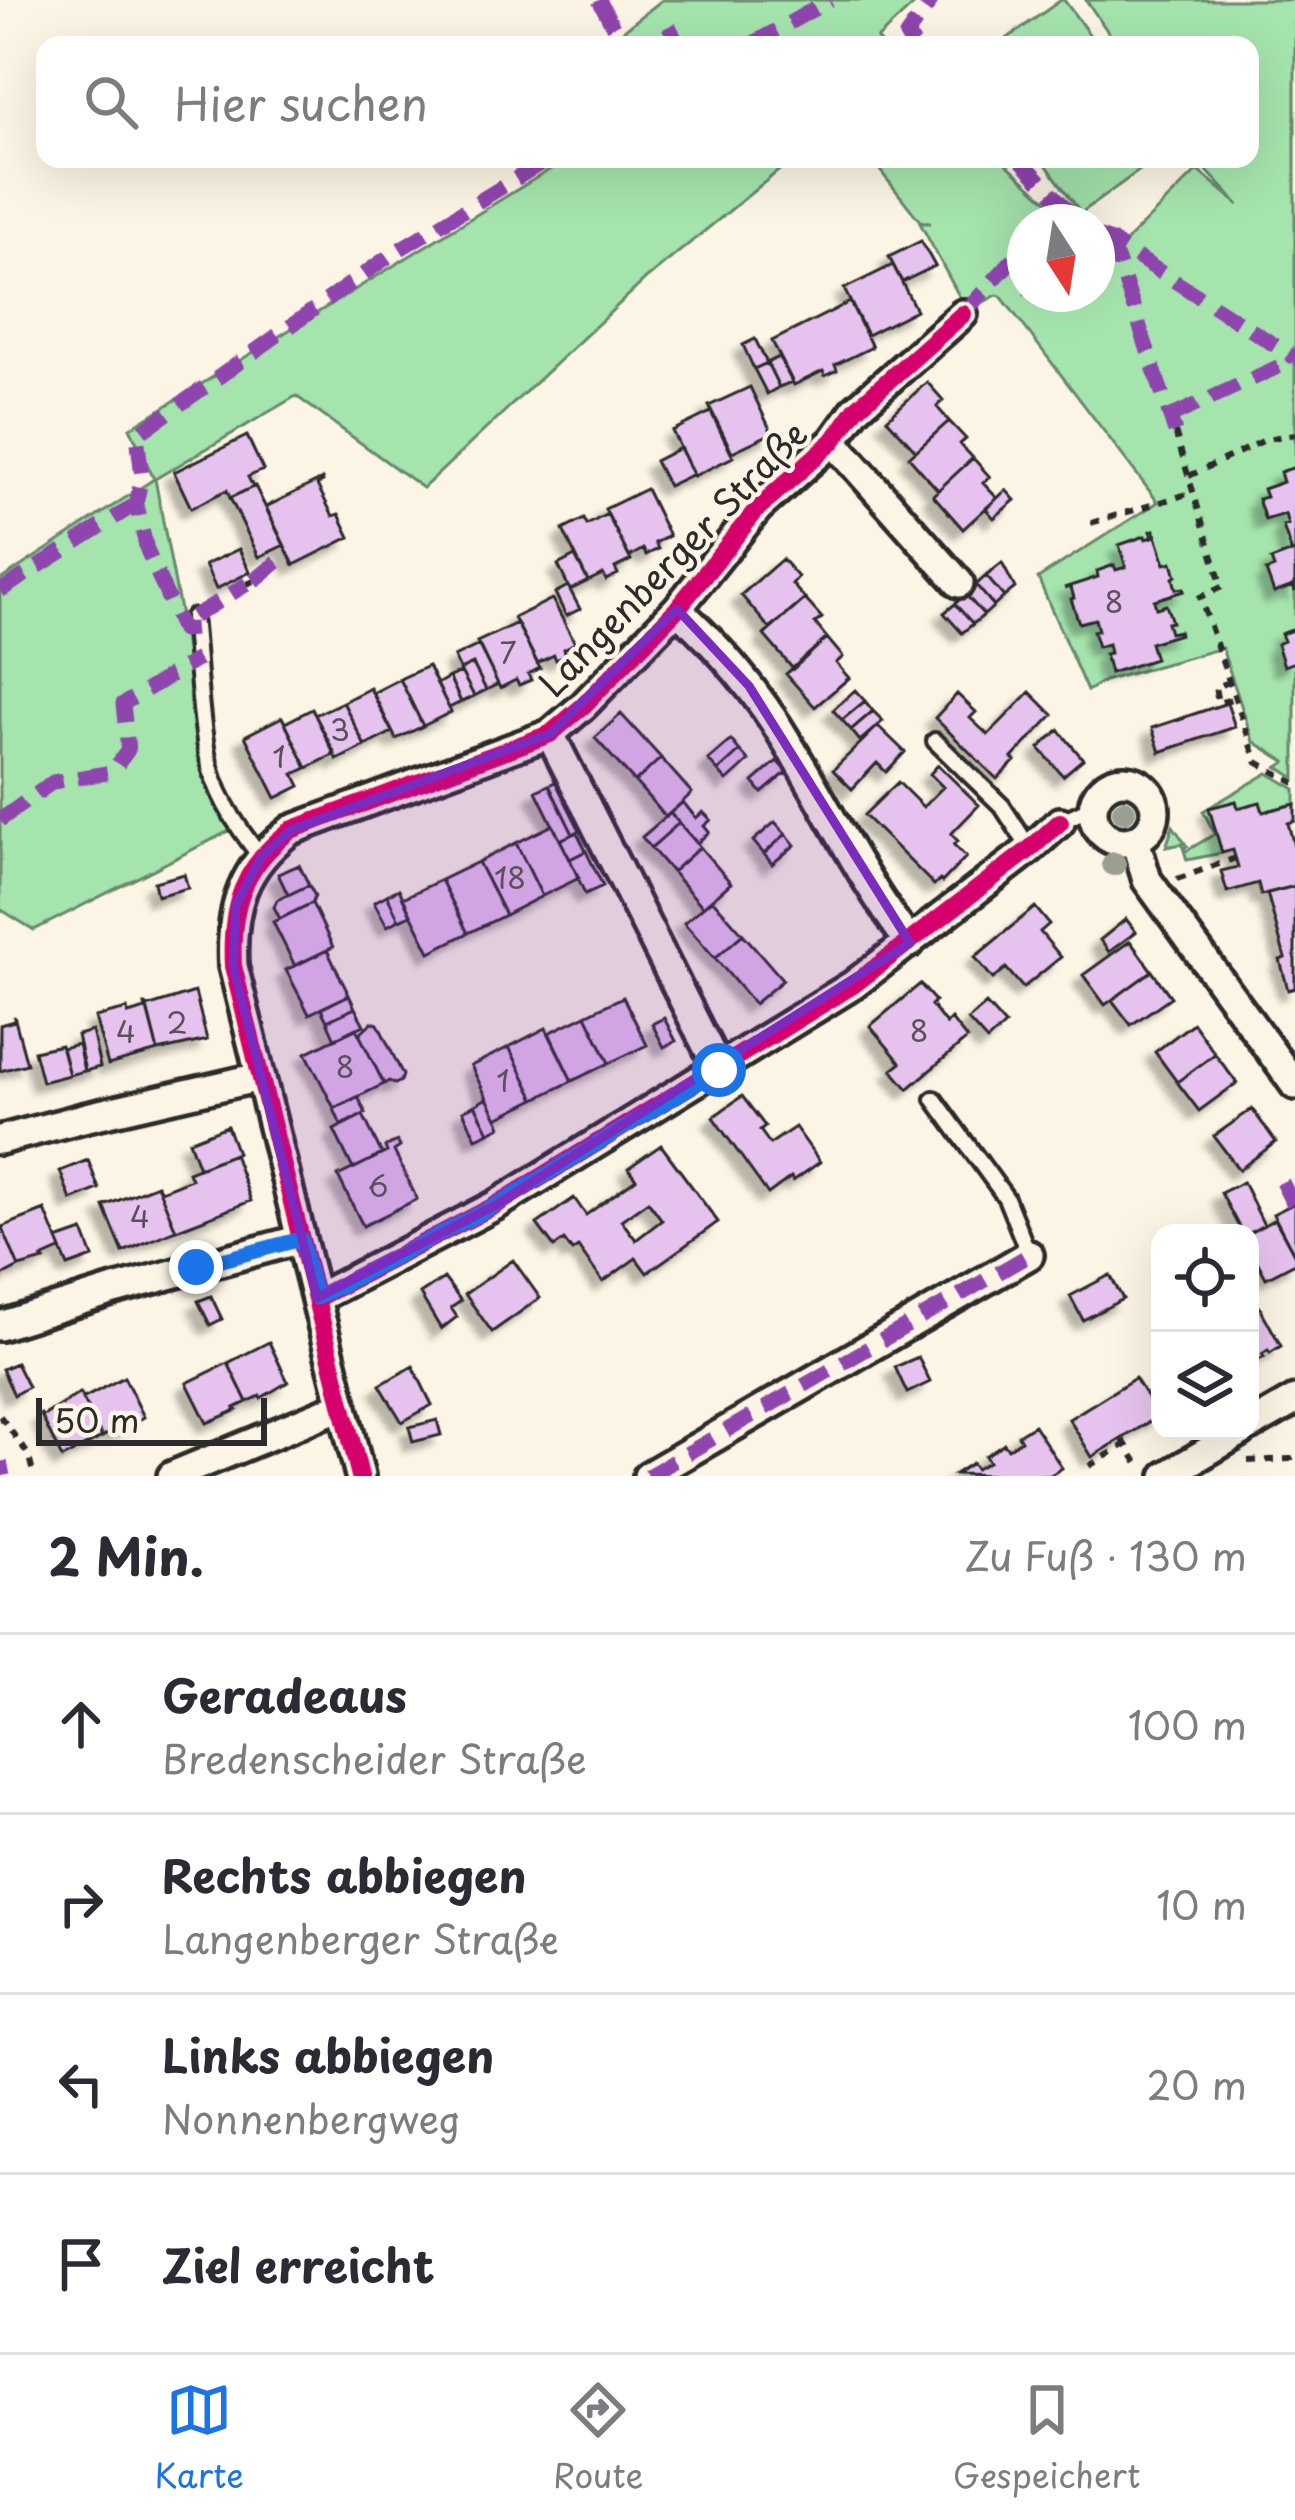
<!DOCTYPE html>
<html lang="de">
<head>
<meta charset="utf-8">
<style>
  body { margin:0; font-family:"Playpen Sans",sans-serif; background:#f7f7f7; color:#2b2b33 }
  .controls { position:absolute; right:36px; bottom:36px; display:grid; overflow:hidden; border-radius:24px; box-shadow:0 12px 48px #0002 }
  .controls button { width:108px; height:108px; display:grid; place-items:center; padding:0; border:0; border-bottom:3px solid #e1e1e2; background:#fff; color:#2b2b33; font:60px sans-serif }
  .compass { position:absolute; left:1007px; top:204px; width:108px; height:108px; border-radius:50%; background:#fff; box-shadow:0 12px 48px #0002; rotate:168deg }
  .scale { position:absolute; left:36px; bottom:30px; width:231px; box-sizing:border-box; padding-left:12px; border:6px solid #2b2b2b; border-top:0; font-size:33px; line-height:42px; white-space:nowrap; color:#2b2b2b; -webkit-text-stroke:9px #fcf5e5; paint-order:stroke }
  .stop { position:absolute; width:36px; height:36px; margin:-27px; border:9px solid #1a73e8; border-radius:50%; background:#fff }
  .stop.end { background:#1a73e8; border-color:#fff; box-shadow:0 3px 12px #0008 }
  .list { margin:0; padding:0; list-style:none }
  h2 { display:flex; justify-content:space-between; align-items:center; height:156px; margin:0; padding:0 48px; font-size:51px }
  h2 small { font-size:39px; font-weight:400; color:#7c7c81 }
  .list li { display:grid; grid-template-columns:78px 1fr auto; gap:36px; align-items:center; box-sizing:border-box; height:180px; padding:0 48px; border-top:3px solid #e1e1e2 }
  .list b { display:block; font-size:45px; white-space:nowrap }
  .list p { margin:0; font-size:39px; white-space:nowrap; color:#7c7c81 }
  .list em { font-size:39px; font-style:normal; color:#7c7c81 }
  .icon { flex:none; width:66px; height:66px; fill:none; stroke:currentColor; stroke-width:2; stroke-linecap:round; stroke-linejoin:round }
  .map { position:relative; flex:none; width:1295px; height:1476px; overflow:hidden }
  .search { position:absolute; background:#fff; box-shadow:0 12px 48px #0002; left:36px; right:36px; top:36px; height:132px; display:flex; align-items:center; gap:30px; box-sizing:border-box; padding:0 42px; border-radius:24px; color:#7c7c81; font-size:45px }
  .sheet { height:876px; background:#fff }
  nav { display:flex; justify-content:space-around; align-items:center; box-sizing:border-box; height:168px; border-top:3px solid #e1e1e2; background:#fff; font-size:33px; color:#7c7c81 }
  nav a { display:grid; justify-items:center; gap:6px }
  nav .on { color:#1a73e8 }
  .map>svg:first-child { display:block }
  .green { fill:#a5e4ad; stroke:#68886c; stroke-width:3 }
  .building { fill:#e6c3ee; stroke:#2b2b2b; stroke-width:3; fill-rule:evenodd; filter:url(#shadow) }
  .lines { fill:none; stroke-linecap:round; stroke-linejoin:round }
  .lane-casing { stroke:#2b2b2b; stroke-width:22 }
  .street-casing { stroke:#2b2b2b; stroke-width:36 }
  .path { stroke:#2b2b2b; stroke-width:6; stroke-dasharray:9 9; stroke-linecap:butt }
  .lane { stroke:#fcf5e5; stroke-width:14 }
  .street { stroke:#fcf5e5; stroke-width:27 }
  .quiet { stroke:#8e44ad; stroke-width:15; stroke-dasharray:30 15; stroke-linecap:butt }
  .cycleway-casing { stroke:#fcf5e5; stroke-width:26 }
  .cycleway { stroke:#d6006c; stroke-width:18 }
  .tree { fill:#9a9f91 }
  .route { stroke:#1a73e8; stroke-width:15 }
  .marked { fill:#7b2cbf; fill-opacity:0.2; stroke:#7b2cbf; stroke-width:9; stroke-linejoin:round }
  .labels { text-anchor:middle; stroke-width:9; stroke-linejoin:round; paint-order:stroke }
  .number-label { font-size:30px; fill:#5a515c }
  .street-label { font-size:36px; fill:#2b2b2b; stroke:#fcf5e5 }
</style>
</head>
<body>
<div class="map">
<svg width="1295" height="1476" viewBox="0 0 1295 1476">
  <defs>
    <filter id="shadow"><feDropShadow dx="-9" dy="9" stdDeviation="3" flood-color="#0004"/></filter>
  </defs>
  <rect width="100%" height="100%" fill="#fcf5e5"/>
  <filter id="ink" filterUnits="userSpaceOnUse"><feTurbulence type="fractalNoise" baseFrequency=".00833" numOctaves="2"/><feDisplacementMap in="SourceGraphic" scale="24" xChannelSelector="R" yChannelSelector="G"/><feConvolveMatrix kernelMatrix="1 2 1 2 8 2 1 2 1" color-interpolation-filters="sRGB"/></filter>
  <g filter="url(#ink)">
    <path class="green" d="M662 0H919L877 39 882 45H627L620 33Z
      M1061 0H1064L1097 45H998Z
      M1086 0H1295V778L1278 767 1286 762 1253 741 1222 648 1104 681 1087 691 1038 578 1158 502 1001 296 997 295 967 311 920 223H931L920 221 871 159H1001L1070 222H1025V294H1097V246L1110 257 1198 170 1239 205 1196 159H1250V45H1117Z
      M567 159H793L647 278 423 488 296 396 155 479 182 621 202 769 231 830 34 930 0 909V580L154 479 130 428Z
      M1042 159H1155L1081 213Z
      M1268 773 1295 789V804L1263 812 1260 802 1238 808 1236 801 1210 808 1222 853 1187 860 1182 844 1166 847 1173 826 1187 846 1184 848 1186 851 1215 834 1203 811Z"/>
    <path class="building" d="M921 241 935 266 902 282 889 257Z
      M893 265 916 310 867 335 844 289Z
      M850 302 872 347 835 365 837 370 825 376 823 371 794 385 772 341Z
      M755 339 767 363 754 369 743 345Z
      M779 357 792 382 779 387 767 363Z
      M767 363 779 387 767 394 754 369Z
      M927 382 943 400 937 407 949 421 916 451 887 419Z
      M750 387 772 433 732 452 709 406Z
      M711 412 733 457 694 476 672 431Z
      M949 421 966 439 960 444 973 458 938 490 909 457Z
      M247 436 263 470 248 477 253 487 230 498 227 490 191 508 174 472Z
      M680 448 693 474 668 486 655 461Z
      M973 458 990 477 983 483 997 498 963 529 933 495Z
      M1295 467V551L1292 553 1283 526 1288 525 1285 514 1265 520 1258 499 1266 497 1263 489 1283 482 1280 472Z
      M322 479 323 482 317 485 333 516 339 514 350 537 294 565 266 507Z
      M255 486 284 545 259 557 230 498Z
      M646 489 669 536 655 543 658 549 646 555 643 549 629 557 605 509Z
      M1006 490 1015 500 994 518 986 509Z
      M607 514 631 560 615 568 618 574 606 580 603 574 588 581 563 530 584 519 587 525Z
      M1154 530 1165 564 1172 562 1176 576 1173 578 1176 589 1183 588 1184 591 1154 600 1156 608 1166 605 1172 622 1167 623 1170 633 1179 631 1180 634 1150 643 1155 659 1110 673 1105 654 1110 653 1108 644 1098 647 1093 631 1098 630 1095 619 1079 623 1071 599 1074 598 1071 587 1064 588 1098 577 1097 571 1114 565 1116 570 1126 567 1119 545 1145 536 1146 539 1153 537 1151 531Z
      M239 549 250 572 216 589 205 565Z
      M1295 551V592L1293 586 1274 593 1266 571 1274 568 1271 560Z
      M575 556 588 581 570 590 558 565Z
      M782 559 798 577 792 584 805 599 770 629 741 595Z
      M1002 563 1015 588 1004 597 986 576Z
      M986 576 1004 597 994 606 976 585Z
      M976 585 994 606 984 615 965 594Z
      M568 586 580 609 566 616 555 593Z
      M965 594 984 615 973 624 955 604Z
      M552 599 575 643 564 649 566 655 556 660 554 655 537 663 514 618Z
      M805 599 822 618 815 623 827 638 793 669 764 635Z
      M955 604 973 624 962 633 944 613Z
      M517 623 540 668 528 674 531 680 519 685 516 680 500 688 477 642Z
      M1295 629V662L1284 666 1277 644 1284 641 1281 634Z
      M827 638 843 657 836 663 849 678 815 707 786 674Z
      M479 645 498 684 486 690 473 664 460 670 454 657Z
      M473 664 486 690 474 696 460 670Z
      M428 666 451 712 423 726 400 679Z
      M461 672 474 696 461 702 449 677Z
      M449 677 461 702 449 708 437 684Z
      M400 679 423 726 396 739 373 693Z
      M370 688 392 732 365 746 343 702Z
      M855 690 865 701 842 720 833 710Z
      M1030 692 1053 715 1012 758 1015 761 997 779 935 718 957 694 976 712 970 718 988 735Z
      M865 701 873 711 851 730 842 720Z
      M343 702 365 746 337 760 315 715Z
      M1227 703 1235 727 1160 752 1152 728Z
      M312 709 335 754 307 768 285 723Z
      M873 711 883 721 860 741 851 730Z
      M621 714 661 758 635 782 595 738Z
      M282 717 307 768 294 774 300 786 276 798 245 736Z
      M878 726 905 752 886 772 877 763 852 789 833 770Z
      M1059 730 1083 759 1063 776 1039 748Z
      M731 740 740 751 718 771 708 760Z
      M740 751 749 761 727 781 718 771Z
      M661 758 692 793 666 817 635 782Z
      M777 761 787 772 762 793 753 782Z
      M938 765 979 805 951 834 958 841 954 845 966 857 942 882 940 880 934 885 864 815 898 782 923 807 943 787 930 774Z
      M561 779 586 828 573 834 549 785Z
      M549 785 573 834 560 840 536 791Z
      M1236 801 1238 808 1260 802 1263 812 1295 804V821L1288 823 1295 850V886L1261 895 1258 883 1227 892 1221 871 1238 867 1233 850 1222 853 1209 808Z
      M683 802 696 818 703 812 711 820 704 826 709 832 697 843 670 813Z
      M670 813 679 823 651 848 642 837Z
      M775 822 786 834 764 854 753 841Z
      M679 823 700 847 672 872 651 848Z
      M553 825 579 878 542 896 516 843Z
      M577 832 586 851 570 859 560 840Z
      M786 834 795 845 772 864 764 854Z
      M516 843 542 896 505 915 478 862Z
      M700 847 731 883 703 907 672 872Z
      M586 851 603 886 585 894 570 859Z
      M478 862 505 915 468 933 441 880Z
      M299 865 309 885 288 895 278 874Z
      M184 874 188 888 157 896 154 882Z
      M441 880 468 933 430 952 403 898Z
      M309 885 315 896 312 903 280 919 274 907 277 900Z
      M1295 886V988L1288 990 1280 960 1285 958 1267 893Z
      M399 889 411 915 399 920 387 895Z
      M387 895 399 920 387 926 374 902Z
      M712 899 743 934 715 958 684 923Z
      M312 903 333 947 295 966 273 922Z
      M1035 907 1049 924 1040 932 1061 957 1023 988 1006 968 993 979 975 957Z
      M1126 919 1136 932 1109 952 1100 940Z
      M743 934 783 980 754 1004 715 958Z
      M1130 941 1152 971 1105 1005 1083 975Z
      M327 950 349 995 309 1014 286 970Z
      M1152 971 1171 997 1131 1025 1112 1000Z
      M920 984 935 1001 931 1005 946 1024 951 1019 967 1039 908 1089 892 1070 901 1063 870 1026Z
      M195 992 207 1040 158 1051 147 1007Z
      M349 995 355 1008 327 1021 321 1009Z
      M623 997 647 1045 609 1063 586 1015Z
      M986 1004 1005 1025 987 1041 968 1020Z
      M145 1005H146L158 1051 108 1065 95 1017 127 1009 128 1014 146 1009Z
      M355 1008 364 1025 335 1039 327 1021Z
      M586 1015 609 1063 572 1081 549 1033Z
      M14 1016 27 1064 0 1071V1025L14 1021Z
      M664 1018 676 1041 664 1047 652 1024Z
      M372 1022 378 1024 403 1075 401 1081 395 1084 389 1081 384 1084 359 1034Z
      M1193 1023 1215 1054 1177 1082 1155 1052Z
      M356 1028 384 1084 334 1108 306 1053Z
      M546 1028 572 1081 535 1099 509 1047Z
      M92 1031 100 1067 85 1071 77 1035Z
      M78 1044 84 1071 69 1075 62 1048Z
      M61 1045 69 1075 42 1082 34 1051Z
      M509 1047 535 1099 497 1118 471 1066Z
      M1215 1054 1237 1083 1199 1111 1177 1082Z
      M742 1096 765 1126 760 1130 770 1144 795 1127 820 1162 793 1181 791 1177 768 1194 713 1117Z
      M358 1097 366 1113 341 1125 334 1109Z
      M487 1098 501 1126 489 1132 475 1105Z
      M475 1105 489 1132 476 1138 463 1111Z
      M1252 1109 1276 1142 1239 1170 1214 1136Z
      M363 1115 382 1154 353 1169 334 1130Z
      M227 1126 237 1153 199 1168 189 1141Z
      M397 1141 400 1147 394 1151 417 1199 363 1226 338 1176 387 1152 385 1147Z
      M661 1145 718 1222 647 1273 636 1258 603 1282 578 1247 572 1251 564 1240 554 1247 537 1224 574 1198 586 1215 636 1179 628 1168ZM648 1201 662 1220 636 1240 621 1220Z
      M234 1154 251 1201 176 1230 157 1185 161 1191 191 1179 188 1172Z
      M88 1160 99 1189 71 1200 60 1171Z
      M1243 1182 1264 1225 1249 1233H1242L1221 1193Z
      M157 1185 176 1230 123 1252 104 1206Z
      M1295 1203V1256L1273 1214Z
      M45 1210 62 1252 60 1250 42 1258 44 1260 19 1267 2 1227Z
      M1275 1219 1295 1256V1263L1266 1278 1250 1248 1249 1233Z
      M2 1227 19 1267 0 1277V1228Z
      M83 1231 93 1257 68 1266 57 1240Z
      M513 1260 540 1298 492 1332 465 1294Z
      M1110 1275 1123 1299 1083 1320 1070 1296Z
      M444 1278 461 1301 451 1308 457 1317 441 1329 420 1294Z
      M211 1296 222 1319 210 1325 198 1301Z
      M1259 1306 1281 1346 1270 1353 1268 1350 1262 1354 1264 1357 1250 1365V1311Z
      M269 1342 288 1382 261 1398 260 1396 247 1402 228 1363Z
      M918 1357 930 1382 907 1393 895 1367Z
      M16 1363 28 1387 14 1395 2 1369Z
      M228 1363 247 1402 235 1408 237 1410 207 1423 187 1383Z
      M413 1366 432 1405 402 1422 380 1385Z
      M124 1377 144 1417 116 1434 114 1431 102 1437 80 1393 84 1398Z
      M1135 1378 1159 1416 1092 1457 1069 1419Z
      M80 1393 102 1437 62 1458 40 1413 43 1416Z
      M437 1420 441 1435 413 1442 409 1427Z
      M1034 1425 1062 1468 1049 1476 955 1474 972 1463 976 1469 989 1462 985 1456 1004 1443 1008 1449 1021 1440 1018 1435Z"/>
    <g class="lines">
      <defs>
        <path id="lane" d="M193 617C198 661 199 716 208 758 215 793 239 830 261 857
          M935 741 1002 806 1030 849
          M1060 822 1094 806
          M934 1099 1006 1198 1029 1255"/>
        <path id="street" d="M833 441 959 583
          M677 609C720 648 759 694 789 745 829 811 863 882 910 943
          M550 734 719 1070
          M1093 811a31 31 0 1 1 62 0a31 31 0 1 1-62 0Z
          M1135 840 1147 880 1295 1085
          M0 1140 87 1117 260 1077
          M317 1298 496 1205 853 985 1030 849 1060 822
          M0 1326 114 1290 301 1239
          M1250 1426 1295 1400
          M172 1476 341 1406
          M360 1476 233 966C230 907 242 867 291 830L550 734 583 706 677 609 758 508 833 441 856 409 963 314
          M648 1476 1029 1255
          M1166 1476 1242 1431"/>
      </defs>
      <use href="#lane" class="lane-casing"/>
      <use href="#street" class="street-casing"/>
      <path class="path" d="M1175 432 1222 587 1200 597 1257 762 1295 783
        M1189 476 1267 439 1295 434
        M1091 523 1194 492
        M247 584 254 581
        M1230 682 1215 687 1218 703 1235 698
        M1177 879 1236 858
        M0 1416 28 1454 34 1476
        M1123 1440 1140 1467
        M1248 1461 1291 1459 1293 1463
        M1089 1466 1126 1444"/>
      <use href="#lane" class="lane"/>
      <use href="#street" class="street"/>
      <path class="quiet" d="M599 0 623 45
        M669 26 678 45
        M750 45 830 0
        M915 45 906 36 932 0
        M1020 159 1079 222
        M1097 236 1112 241 1295 358
        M1101 245 1117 258 1175 432
        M963 314 1025 246
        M1170 417 1295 359
        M254 581 281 559
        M0 591 136 504
        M193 617 247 584
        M195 629 182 630 147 550 136 504 142 476 137 435 392 254 548 159
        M0 820 53 782 112 772 128 750 123 704 198 659
        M1282 1182 1293 1204
        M0 1462 3 1476
        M648 1476 1029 1255"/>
      <defs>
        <path id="cycleway" d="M317 1298 496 1205 853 985 1030 849 1060 822
          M360 1476 233 966C230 907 242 867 291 830L550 734 583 706 677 609 758 508 833 441 856 409 963 314"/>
      </defs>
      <use href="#cycleway" class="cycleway-casing"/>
      <use href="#cycleway" class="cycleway"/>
    </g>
    <g class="tree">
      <circle cx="1124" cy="811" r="12"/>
      <circle cx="1114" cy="864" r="12"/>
    </g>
  </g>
  <g class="lines" filter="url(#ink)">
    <path class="route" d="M196 1267 301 1239 316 1298 496 1205 719 1070"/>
  </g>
  <path class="marked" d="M677 609 749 686 910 943 496 1205 317 1298 233 966 236 905 261 857 291 830 550 734Z"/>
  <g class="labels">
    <g class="number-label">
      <text x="1114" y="613">8</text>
      <text x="508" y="664">7</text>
      <text x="340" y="741">3</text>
      <text x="279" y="768">1</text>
      <text x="510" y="889">18</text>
      <text x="177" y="1034">2</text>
      <text x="919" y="1042">8</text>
      <text x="126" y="1043">4</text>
      <text x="345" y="1078">8</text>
      <text x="503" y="1092">1</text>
      <text x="378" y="1197">6</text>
      <text x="140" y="1228">4</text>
    </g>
    <g class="street-label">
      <text transform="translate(673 559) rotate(-46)" y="13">Langenberger Straße</text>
    </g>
  </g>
</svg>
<div class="controls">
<button><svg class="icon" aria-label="locate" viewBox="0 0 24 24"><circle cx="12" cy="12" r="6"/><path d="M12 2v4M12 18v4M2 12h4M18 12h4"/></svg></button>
<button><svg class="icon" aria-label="layers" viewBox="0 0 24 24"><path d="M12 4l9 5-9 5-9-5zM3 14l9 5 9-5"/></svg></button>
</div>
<svg class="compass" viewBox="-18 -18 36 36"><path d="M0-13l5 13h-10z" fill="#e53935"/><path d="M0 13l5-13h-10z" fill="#7c7c81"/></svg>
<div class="scale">50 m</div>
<div class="stop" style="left:719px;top:1070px"></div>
<div class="stop end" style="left:196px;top:1267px"></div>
<div class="search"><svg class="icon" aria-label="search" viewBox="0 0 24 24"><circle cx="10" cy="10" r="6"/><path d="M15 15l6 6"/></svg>Hier suchen</div>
</div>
<section class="sheet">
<h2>2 Min.<small>Zu Fuß · 130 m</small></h2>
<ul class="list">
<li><svg class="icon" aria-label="ahead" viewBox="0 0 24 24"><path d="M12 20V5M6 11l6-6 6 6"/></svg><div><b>Geradeaus</b><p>Bredenscheider Straße</p></div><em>100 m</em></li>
<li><svg class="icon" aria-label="right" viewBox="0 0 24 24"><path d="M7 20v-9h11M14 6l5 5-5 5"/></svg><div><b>Rechts abbiegen</b><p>Langenberger Straße</p></div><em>10 m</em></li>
<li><svg class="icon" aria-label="left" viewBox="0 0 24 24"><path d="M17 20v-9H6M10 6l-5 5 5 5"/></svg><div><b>Links abbiegen</b><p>Nonnenbergweg</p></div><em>20 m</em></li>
<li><svg class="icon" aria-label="arrive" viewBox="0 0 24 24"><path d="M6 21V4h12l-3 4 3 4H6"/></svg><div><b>Ziel erreicht</b></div></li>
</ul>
</section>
<nav>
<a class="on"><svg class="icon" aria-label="map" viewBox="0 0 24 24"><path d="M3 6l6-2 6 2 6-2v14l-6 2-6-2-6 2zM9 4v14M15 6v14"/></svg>Karte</a>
<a><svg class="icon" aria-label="directions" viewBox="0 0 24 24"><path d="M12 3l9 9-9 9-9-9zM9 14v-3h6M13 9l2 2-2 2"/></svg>Route</a>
<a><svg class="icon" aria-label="saved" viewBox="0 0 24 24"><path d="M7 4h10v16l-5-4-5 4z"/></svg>Gespeichert</a>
</nav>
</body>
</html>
